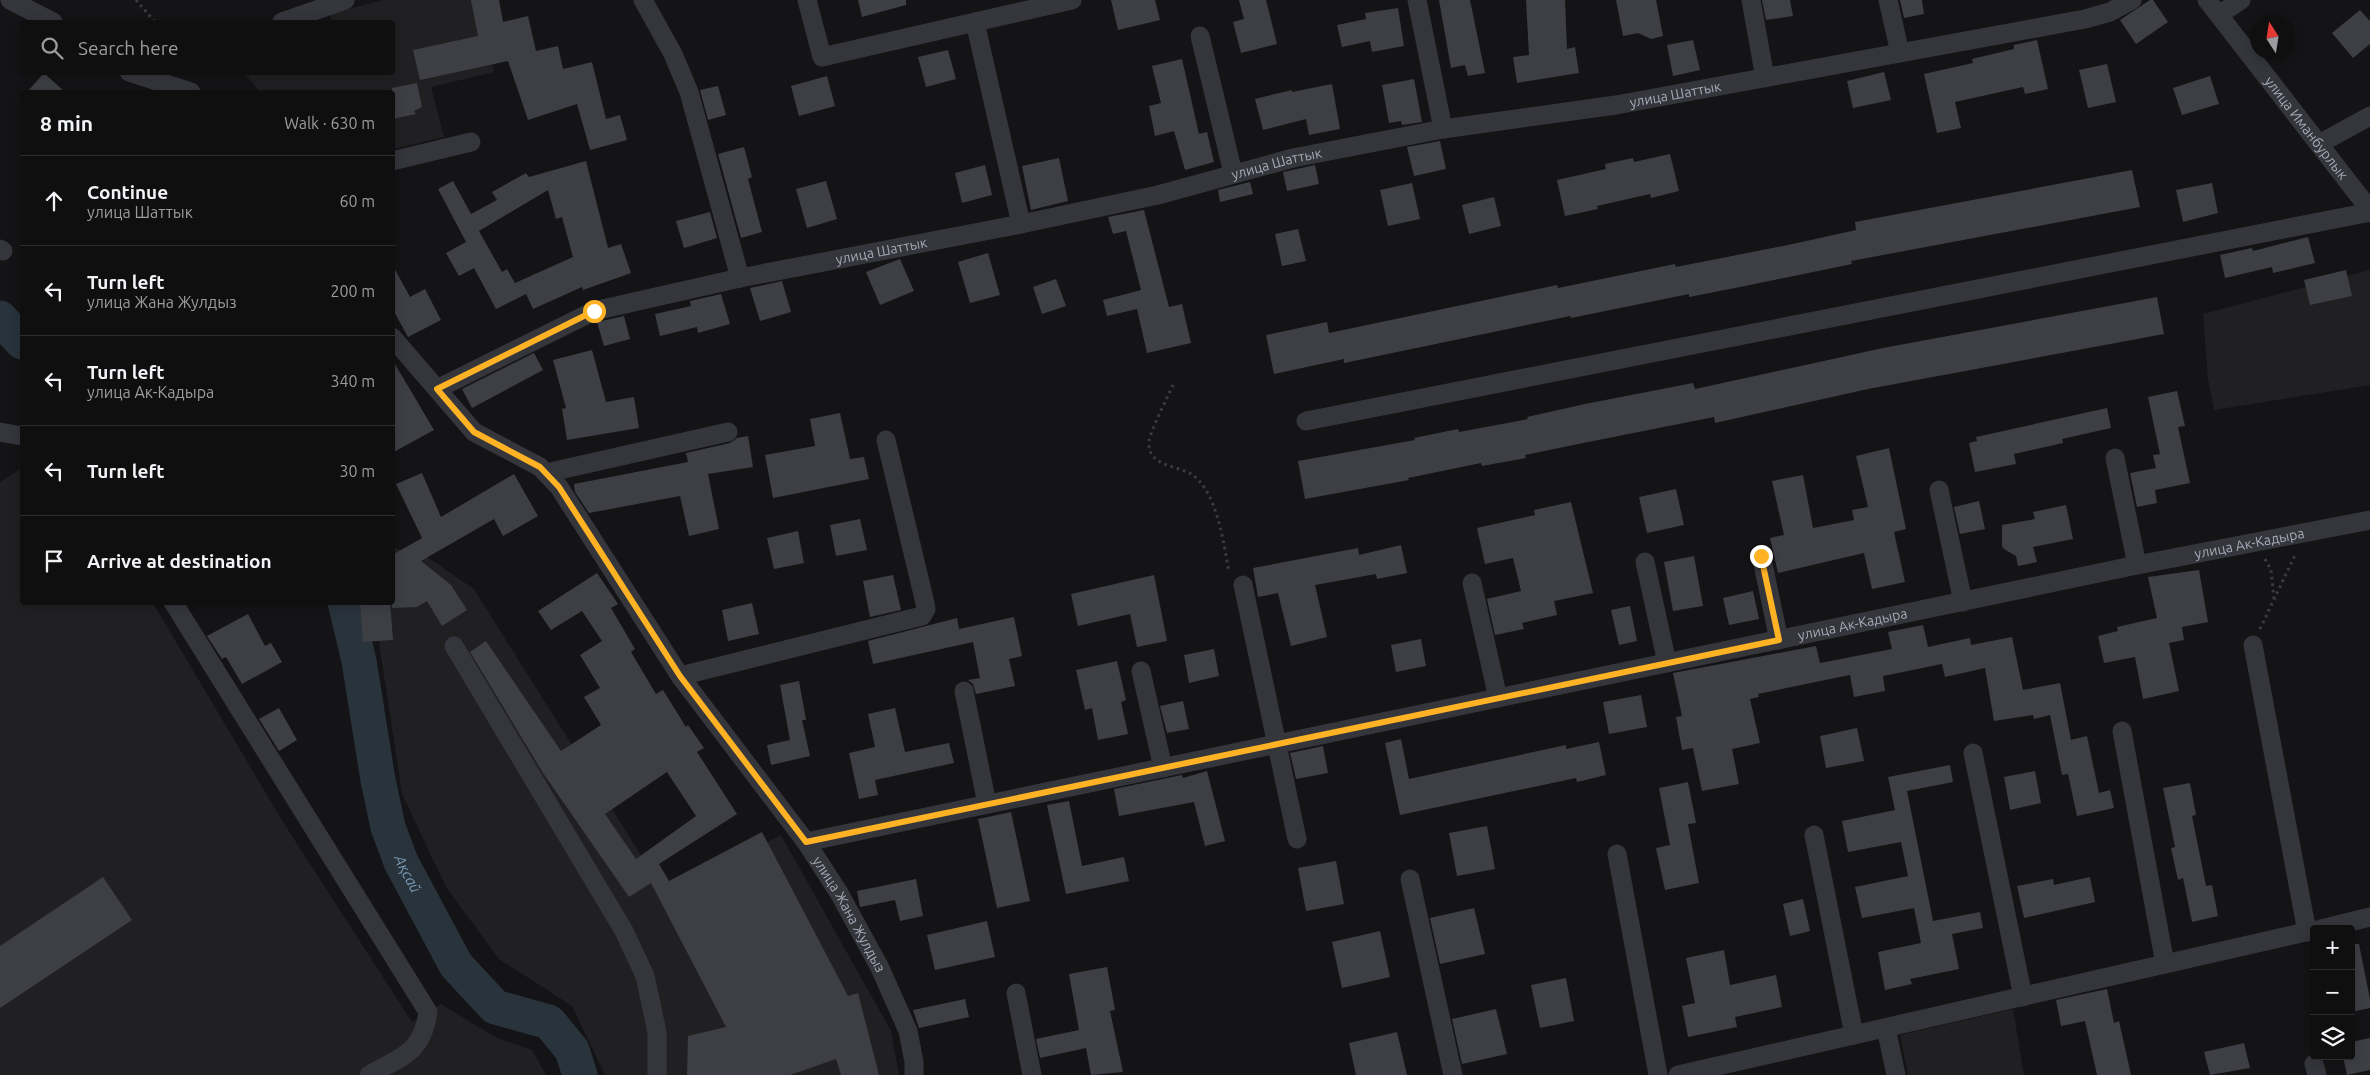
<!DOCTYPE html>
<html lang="en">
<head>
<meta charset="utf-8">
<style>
  body { margin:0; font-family:Ubuntu,sans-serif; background:#1d1d1e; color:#f1f3f6 }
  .controls { position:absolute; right:15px; bottom:15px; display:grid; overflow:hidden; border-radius:5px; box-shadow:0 2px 12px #0003 }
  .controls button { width:45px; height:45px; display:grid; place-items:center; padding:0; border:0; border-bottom:1px solid #2f2f30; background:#0f0f10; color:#f1f3f6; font:25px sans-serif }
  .compass { position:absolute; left:2250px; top:15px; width:45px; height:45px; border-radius:50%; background:#0f0f10; box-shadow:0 2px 12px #0003; rotate:348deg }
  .stop { position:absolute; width:15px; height:15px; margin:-11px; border:4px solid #ffb223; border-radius:50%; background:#fff }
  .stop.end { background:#ffb223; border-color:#fff; box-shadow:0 1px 5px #0008 }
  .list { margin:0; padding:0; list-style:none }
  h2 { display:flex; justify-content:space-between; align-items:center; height:65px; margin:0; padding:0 20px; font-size:21px }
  h2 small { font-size:16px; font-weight:400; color:#9b9c9f }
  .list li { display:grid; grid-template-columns:32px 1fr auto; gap:15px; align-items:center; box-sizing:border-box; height:90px; padding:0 20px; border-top:1px solid #2f2f30 }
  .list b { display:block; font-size:19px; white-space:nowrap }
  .list p { margin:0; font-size:16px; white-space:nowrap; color:#9b9c9f }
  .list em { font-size:16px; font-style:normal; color:#9b9c9f }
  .icon { flex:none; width:28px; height:28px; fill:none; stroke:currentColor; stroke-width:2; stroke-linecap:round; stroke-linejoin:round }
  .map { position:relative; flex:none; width:2370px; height:1075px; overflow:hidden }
  .search { position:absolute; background:#0f0f10; box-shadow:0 2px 12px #0003; left:20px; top:20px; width:375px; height:55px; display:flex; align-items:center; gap:12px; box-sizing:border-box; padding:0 18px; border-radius:5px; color:#9b9c9f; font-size:19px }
  .panel { position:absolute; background:#0f0f10; box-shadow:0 2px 12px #0003; left:20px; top:90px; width:375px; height:515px; border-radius:5px }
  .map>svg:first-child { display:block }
  .built { fill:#202023 }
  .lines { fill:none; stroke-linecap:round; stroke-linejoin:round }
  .river { stroke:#29333b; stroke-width:35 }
  .building { fill:#3e3f44; fill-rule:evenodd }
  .path { stroke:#3b3d43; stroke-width:3; stroke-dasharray:2.5 4; stroke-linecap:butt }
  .minor { stroke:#35363c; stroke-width:19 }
  .route { stroke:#ffb223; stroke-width:6 }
  .labels { text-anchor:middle; stroke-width:5; stroke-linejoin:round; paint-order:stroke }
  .street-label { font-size:14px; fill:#a5abb8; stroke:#0f0f11 }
  .water-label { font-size:15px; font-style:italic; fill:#799ab5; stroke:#0f0f11 }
</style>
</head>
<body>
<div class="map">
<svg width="2370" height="1075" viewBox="0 0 2370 1075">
  <rect width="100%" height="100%" fill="#141416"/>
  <path class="built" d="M383 0H476L494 72 431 87 444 137 393 149 392 92H260L244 73 392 72V22H332L330 14Z
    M2370 270V385L2214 410 2208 379 2203 314Z
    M22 468V602L153 603 283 822 412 1022 441 1004 495 1037 532 1050 546 1075H0V482Z
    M394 548 423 554 474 589 666 895 781 835 891 1031 899 1075H605L572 1006 499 959 446 887 402 794 373 603 392 602Z
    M2013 1009 2024 1075H1908L1900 1035Z"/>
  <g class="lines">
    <g class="river">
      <path d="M0 318 22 342"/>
      <path id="s1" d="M345 602 359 661 378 780 388 827 401 862 456 965 495 1007 549 1022 572 1050 580 1075"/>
    </g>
  </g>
  <path class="building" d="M471 0H499L503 22 528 16 536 51 558 46 563 69 592 62 606 119 620 115 627 140 590 150 577 104 528 120 508 61 420 80 413 50 478 36Z
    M858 0H906V5L862 17Z
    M1111 0H1155L1160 20 1118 30Z
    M1239 0H1266L1277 44 1241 53 1233 22 1244 19Z
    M1439 0H1470L1485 73 1468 76 1465 65 1451 68Z
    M1526 0H1565L1567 49 1575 47 1579 73 1517 83 1513 57 1529 55Z
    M1616 0H1656L1663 36 1651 39 1638 33 1623 36Z
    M1762 0H1790L1793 16 1766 20Z
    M1900 0H1922L1924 14 1904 18Z
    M2150 0H2153L2168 22 2136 44 2120 20Z
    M1398 8 1404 46 1372 52 1370 41 1342 47 1337 25 1366 19 1365 13Z
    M2360 10 2370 21V44L2353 58 2332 33Z
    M1693 40 1700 70 1673 76 1667 45Z
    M2037 40 2048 89 2025 94 2023 87 1955 102 1961 128 1937 133 1924 74 1973 63 1972 59 2014 49V45Z
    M948 50 956 79 926 87 918 57Z
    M1182 59 1199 134 1207 132 1214 162 1185 170 1174 131 1155 136 1149 106 1161 103 1152 66Z
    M2107 64 2116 102 2088 108 2079 70Z
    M1884 72 1891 100 1853 108 1847 81Z
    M44 73 65 92H27Z
    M827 76 835 106 799 116 791 86Z
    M2210 76 2219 104 2182 115 2173 88Z
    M1414 79 1422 122 1402 125 1401 121 1389 123 1382 85Z
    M417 83 422 107 414 111 416 114 392 119V88Z
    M1332 84 1340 129 1309 135 1306 119 1263 130 1255 99 1292 90V92Z
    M718 86 726 115 708 120 700 90Z
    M1440 141 1446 169 1414 176 1407 147Z
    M744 147 752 177 748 179 762 232 741 238 718 154Z
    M1670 154 1679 191 1651 198 1650 194 1597 206 1598 209 1565 216 1557 180 1606 169 1605 164 1633 158 1634 162Z
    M1059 158 1068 201 1031 210 1022 166Z
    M586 161 608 248 621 244 631 273 583 290 582 287 533 309 526 294 496 309 474 268 459 276 446 253 466 242 438 189 453 181 471 214 497 200 492 192 526 173 529 177ZM548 190 556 219 562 217 573 257 515 283 507 269 502 272 479 231Z
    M985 165 992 195 962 203 955 173Z
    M1315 165 1319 184 1287 191 1283 172Z
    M2132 170 2140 207 1851 261 1852 264 1745 286 1689 297V294L1571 318 1570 316 1344 363V359L1274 374 1266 335 1327 322 1329 333 1557 285 1558 288 1675 264 1676 267 1788 245 1856 230 1855 222Z
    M826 181 837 219 807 228 796 189Z
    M1250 182 1253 194 1220 202 1218 190Z
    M1412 183 1420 219 1388 226 1380 190Z
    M2212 183 2218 213 2183 222 2176 190Z
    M1494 197 1501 226 1469 234 1462 205Z
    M1144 210 1169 307 1182 304 1191 343 1147 353 1137 309 1107 316 1103 300 1141 290 1126 231 1113 234 1108 217Z
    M710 212 717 238 684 248 676 221Z
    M1298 229 1306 261 1282 266 1275 234Z
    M2308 237 2315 263 2273 273 2272 267 2225 278 2220 255 2252 248 2253 251Z
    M988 253 1000 295 970 303 958 262Z
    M900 259 914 291 880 305 866 272Z
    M392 264 410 297 425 289 441 320 408 337 392 308Z
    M2346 270 2352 296 2310 305 2304 280Z
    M1056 279 1066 306 1042 314 1033 287Z
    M782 281 791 312 760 321 750 288Z
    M721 294 730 324 698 333 697 327 660 336 655 314 691 306 690 301Z
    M2157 297 2164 334 1868 389 1715 423 1714 417 1578 444 1525 455 1526 458 1482 466 1481 463 1408 478 1409 480 1305 499 1298 461 1415 440 1414 438 1458 429 1459 432 1528 419 1527 417 1585 404 1693 383 1695 389 1883 348Z
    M624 316 630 339 604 346 597 322Z
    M592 350 606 402 634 397 639 428 567 440 562 409 566 408 553 360Z
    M534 353 543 370 472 408 462 389Z
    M392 359 434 430 392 453Z
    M2177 391 2185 426 2178 427 2190 483 2155 490 2157 503 2137 507 2130 473 2156 468 2153 455 2160 454 2148 397Z
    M2107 408 2111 428 2062 439 2063 443 2014 454 2016 464 1975 472 1969 443 1977 441 1976 437Z
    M840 413 850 459 864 457 869 479 773 498 765 455 815 446 810 419Z
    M748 436 753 467 708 474 719 529 689 536 680 496 589 513 575 492 574 484 688 462 686 453 730 443 737 438Z
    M1889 448 1906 529 1894 532 1905 582 1872 589 1864 553 1778 573 1770 538 1784 535 1772 481 1803 475 1813 528 1854 520 1852 510 1868 507 1856 456Z
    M422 473 441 517 514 474 538 516 503 536 494 519 421 561 451 585 467 610 442 626 427 601 417 607 392 608V555L422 538 396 484Z
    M1676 489 1684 525 1647 533 1639 497Z
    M1979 501 1985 529 1960 534 1954 507Z
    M1571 502 1593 593 1554 601 1557 615 1522 623 1524 629 1495 635 1487 599 1521 591 1513 558 1485 564 1477 528 1535 515 1534 510Z
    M2066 505 2073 539 2033 547 2037 562 2018 566 2016 556 2004 549 2002 546V525L2035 519 2033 512Z
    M860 519 867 550 836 556 830 525Z
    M798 531 804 563 774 569 767 538Z
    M1401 545 1407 573 1377 579 1376 574 1315 585 1327 637 1291 646 1278 593 1258 597 1253 568 1358 548 1359 555Z
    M1694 556 1703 606 1673 611 1664 562Z
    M2199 570 2208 622 2182 627 2184 640 2169 643 2179 691 2143 699 2135 657 2104 663 2098 636 2118 631 2117 627 2157 618 2148 577Z
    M597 573 618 604 611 608 635 649 631 652 656 694 663 690 686 727 688 725 704 748 697 752 737 814 659 864 669 881 762 832 848 996 858 993 879 1075H841L836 1059 790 1075H687L688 1036 726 1027 651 883 629 897 543 773 470 652 486 641 561 751 601 725 584 697 600 688 580 655 602 641 582 611 551 630 538 611ZM667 772 696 816 636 859 605 814Z
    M893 575 901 610 870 617 863 581Z
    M1154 575 1167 641 1137 647 1130 614 1078 626 1071 594Z
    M1753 591 1759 619 1729 625 1723 598Z
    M360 602H390L393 640 363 642Z
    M752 603 759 634 728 641 722 610Z
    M1630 606 1637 641 1619 645 1611 610Z
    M248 614 265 646 271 643 282 662 242 684 226 657 222 659 207 636Z
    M1014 617 1022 656 1009 659 1015 686 976 694 973 684 968 680 980 678 973 642 873 664 868 641 957 618 959 629Z
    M1923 625 1928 647 1970 638 1971 645 2012 637 2023 690 2060 683 2071 740 2087 736 2099 793 2110 790 2114 808 2077 816 2068 774 2062 775 2050 715 2034 719 2033 715 1994 721 1985 668 1945 677 1942 664 1883 676 1885 691 1854 697 1850 675 1758 694 1759 697 1750 699 1760 743 1732 749 1739 784 1702 791 1693 748 1682 750 1676 717 1682 716 1673 673 1816 646 1820 663 1892 649 1888 632Z
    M1421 639 1426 666 1396 672 1391 645Z
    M1214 649 1219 676 1189 683 1184 655Z
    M1117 661 1126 700 1121 702 1128 734 1098 740 1092 708 1085 710 1076 670Z
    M799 681 806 720H802L810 756 771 765 767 745 790 740 780 685Z
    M1641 695 1647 727 1609 734 1603 702Z
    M1183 701 1189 729 1167 733 1160 706Z
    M279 708 297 740 279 751 259 719Z
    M895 708 905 752 949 743 954 763 875 780 878 795 859 799 849 753 875 747 868 714Z
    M1857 728 1864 761 1826 768 1820 736Z
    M1401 739 1409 779 1566 745V749L1599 742 1606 775 1577 782 1576 778 1400 815 1385 743Z
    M1323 746 1328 773 1296 779 1290 753Z
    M1950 765 1953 782 1907 791 1933 921 1980 912 1983 928 1952 934 1959 969 1910 979 1912 984 1885 990 1878 952 1921 943 1914 908 1862 918 1855 887 1908 876 1901 842 1848 852 1842 821 1895 810 1888 777Z
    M1207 771 1225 841 1205 846 1194 802 1119 816 1114 789 1182 775 1183 778Z
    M2035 771 2041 803 2010 810 2004 777Z
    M1688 782 1696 823 1688 824 1699 883 1665 890 1656 848 1670 845 1659 788Z
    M2190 783 2196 815 2192 816 2206 886 2212 885 2218 916 2192 922 2183 878 2178 880 2171 848 2175 847 2163 788Z
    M1069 801 1082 866 1124 857 1129 881 1066 894 1047 805Z
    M1011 812 1030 901 997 908 978 819Z
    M1487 826 1495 869 1457 876 1449 833Z
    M1336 861 1344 904 1306 911 1298 868Z
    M103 877 132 920 0 1008V946Z
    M2090 877 2095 902 2024 918 2017 886 2053 879 2054 885Z
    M916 879 923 916 900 921 895 900 860 907 857 891Z
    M1803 899 1810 931 1790 936 1783 904Z
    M1474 908 1485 954 1440 964 1430 918Z
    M987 921 995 957 935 970 927 935Z
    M1380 931 1390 977 1342 988 1332 942Z
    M2351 944H2359L2370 999V1008L2351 1012Z
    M1724 950 1730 985 1776 975 1782 1007 1735 1017 1737 1027 1688 1037 1682 1006 1695 1003 1686 958Z
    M1107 967 1115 1010 1110 1011 1123 1072 1091 1075 1086 1048 1040 1058 1036 1039 1079 1030 1069 974Z
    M1566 978 1574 1021 1540 1028 1531 985Z
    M2107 989 2114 1023 2119 1021 2131 1075H2097L2085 1021 2061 1026 2056 1000Z
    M965 999 969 1017 919 1028 913 1010Z
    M1496 1009 1507 1054 1462 1064 1452 1019Z
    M1397 1032 1407 1075H1356L1349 1043Z
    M2370 1038V1070L2347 1075 2343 1056H2351V1042Z
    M2244 1043 2250 1068 2210 1075 2204 1052Z"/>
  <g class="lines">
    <path class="path" d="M136 0 155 22
      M1173 385C1168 396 1150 432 1149 441 1147 467 1177 465 1191 474 1217 490 1224 545 1229 572
      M2265 559 2271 570 2274 599
      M2260 629 2296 553"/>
    <g class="minor">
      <path d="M10 0 53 22"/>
      <path d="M643 0 673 54 689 92 740 278"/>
      <path d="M807 0 822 57 1072 0"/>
      <path d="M1417 0 1443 129"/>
      <path d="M1751 0 1765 78"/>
      <path d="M1888 0 1900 53"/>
      <path id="s2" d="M2207 0 2370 210"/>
      <path d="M2219 15 2241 0"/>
      <path d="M282 22 345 0"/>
      <path d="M975 22 1021 224"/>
      <path d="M1200 36 1233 173"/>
      <path d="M129 72 191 92"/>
      <path d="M2319 144 2370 116"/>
      <path d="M392 161 471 142"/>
      <path d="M0 249 3 251"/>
      <path id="s3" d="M392 337 474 432 540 467 559 487 680 676 806 842 839 893 880 968 908 1031 914 1062V1075"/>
      <path id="s4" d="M437 389 594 311 740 278 1021 224 1158 195 1293 158 1443 129 1616 105 2085 19 2110 12 2132 0"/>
      <path d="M1306 421 2370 212"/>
      <path d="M0 432 22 436"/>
      <path d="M2115 458 2137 565"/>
      <path d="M546 473 728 432"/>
      <path d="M1939 490 1963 602"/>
      <path d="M1761 555 1779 640"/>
      <path d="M1645 562 1667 663"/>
      <path d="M1472 583 1498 698"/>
      <path d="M1243 585 1297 839"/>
      <path d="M173 602 428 1012C422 1054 402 1056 369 1075"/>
      <path d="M2253 645 2307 932"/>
      <path d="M454 646 624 931 645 976 657 1032V1075"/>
      <path d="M1141 671 1163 768"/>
      <path d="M680 676 922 616 926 609 925 603 886 440"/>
      <path d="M964 691 987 804"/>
      <path d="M2122 731 2165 964"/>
      <path d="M1973 753 2023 997"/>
      <path d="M1814 835 1854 1035"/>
      <path id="s5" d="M806 842 2137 565 2370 520"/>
      <path d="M1617 854 1658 1075"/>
      <path d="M1410 879 1453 1075"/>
      <path d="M2321 929 2370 917"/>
      <path d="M1016 993 1032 1075"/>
      <path d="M1886 1028 1896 1075"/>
      <path d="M2314 1064 2317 1075"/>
      <path d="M1678 1075 2314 930"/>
    </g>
  </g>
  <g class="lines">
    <path class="route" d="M594 311 437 389 474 432 540 467 559 487 680 676 806 842 1779 640 1761 556"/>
  </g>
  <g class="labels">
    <g class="street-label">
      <text dy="5" stroke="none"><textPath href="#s4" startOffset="1279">улица Шаттык</textPath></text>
      <text dy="5" stroke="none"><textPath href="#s2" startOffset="162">улица Иманбурлык</textPath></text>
      <text dy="5" stroke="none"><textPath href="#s4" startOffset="874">улица Шаттык</textPath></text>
      <text dy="5" stroke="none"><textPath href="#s4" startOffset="469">улица Шаттык</textPath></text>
      <text dy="5" stroke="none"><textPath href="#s5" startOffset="1474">улица Ак-Кадыра</textPath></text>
      <text dy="5" stroke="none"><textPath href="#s5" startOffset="1069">улица Ак-Кадыра</textPath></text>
      <text dy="5" stroke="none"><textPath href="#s3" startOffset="745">улица Жана Жулдыз</textPath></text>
    </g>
    <g class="water-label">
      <text dy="5" stroke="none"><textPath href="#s1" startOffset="280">Ақсай</textPath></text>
    </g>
  </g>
</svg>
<div class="controls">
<button>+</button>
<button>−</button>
<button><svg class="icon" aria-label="layers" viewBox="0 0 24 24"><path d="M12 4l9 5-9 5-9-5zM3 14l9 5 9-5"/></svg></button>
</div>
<svg class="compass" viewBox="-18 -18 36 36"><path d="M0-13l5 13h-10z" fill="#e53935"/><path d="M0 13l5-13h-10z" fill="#9b9c9f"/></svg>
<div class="stop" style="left:594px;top:311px"></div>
<div class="stop end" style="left:1761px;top:556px"></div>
<div class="search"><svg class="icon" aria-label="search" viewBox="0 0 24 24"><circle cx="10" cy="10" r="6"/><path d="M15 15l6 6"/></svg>Search here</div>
<section class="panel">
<h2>8 min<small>Walk · 630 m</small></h2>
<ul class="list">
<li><svg class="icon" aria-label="ahead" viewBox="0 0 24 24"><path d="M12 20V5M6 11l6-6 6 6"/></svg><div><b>Continue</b><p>улица Шаттык</p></div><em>60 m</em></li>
<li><svg class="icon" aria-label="left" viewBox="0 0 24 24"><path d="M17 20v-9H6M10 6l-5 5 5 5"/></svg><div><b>Turn left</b><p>улица Жана Жулдыз</p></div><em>200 m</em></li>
<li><svg class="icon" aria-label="left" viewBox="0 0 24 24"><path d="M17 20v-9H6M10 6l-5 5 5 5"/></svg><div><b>Turn left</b><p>улица Ак-Кадыра</p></div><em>340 m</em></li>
<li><svg class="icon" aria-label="left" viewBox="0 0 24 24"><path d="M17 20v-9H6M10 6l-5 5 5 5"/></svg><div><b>Turn left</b></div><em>30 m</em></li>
<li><svg class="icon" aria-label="arrive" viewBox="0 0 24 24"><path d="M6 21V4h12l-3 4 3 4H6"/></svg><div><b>Arrive at destination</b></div></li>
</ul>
</section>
</div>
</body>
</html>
